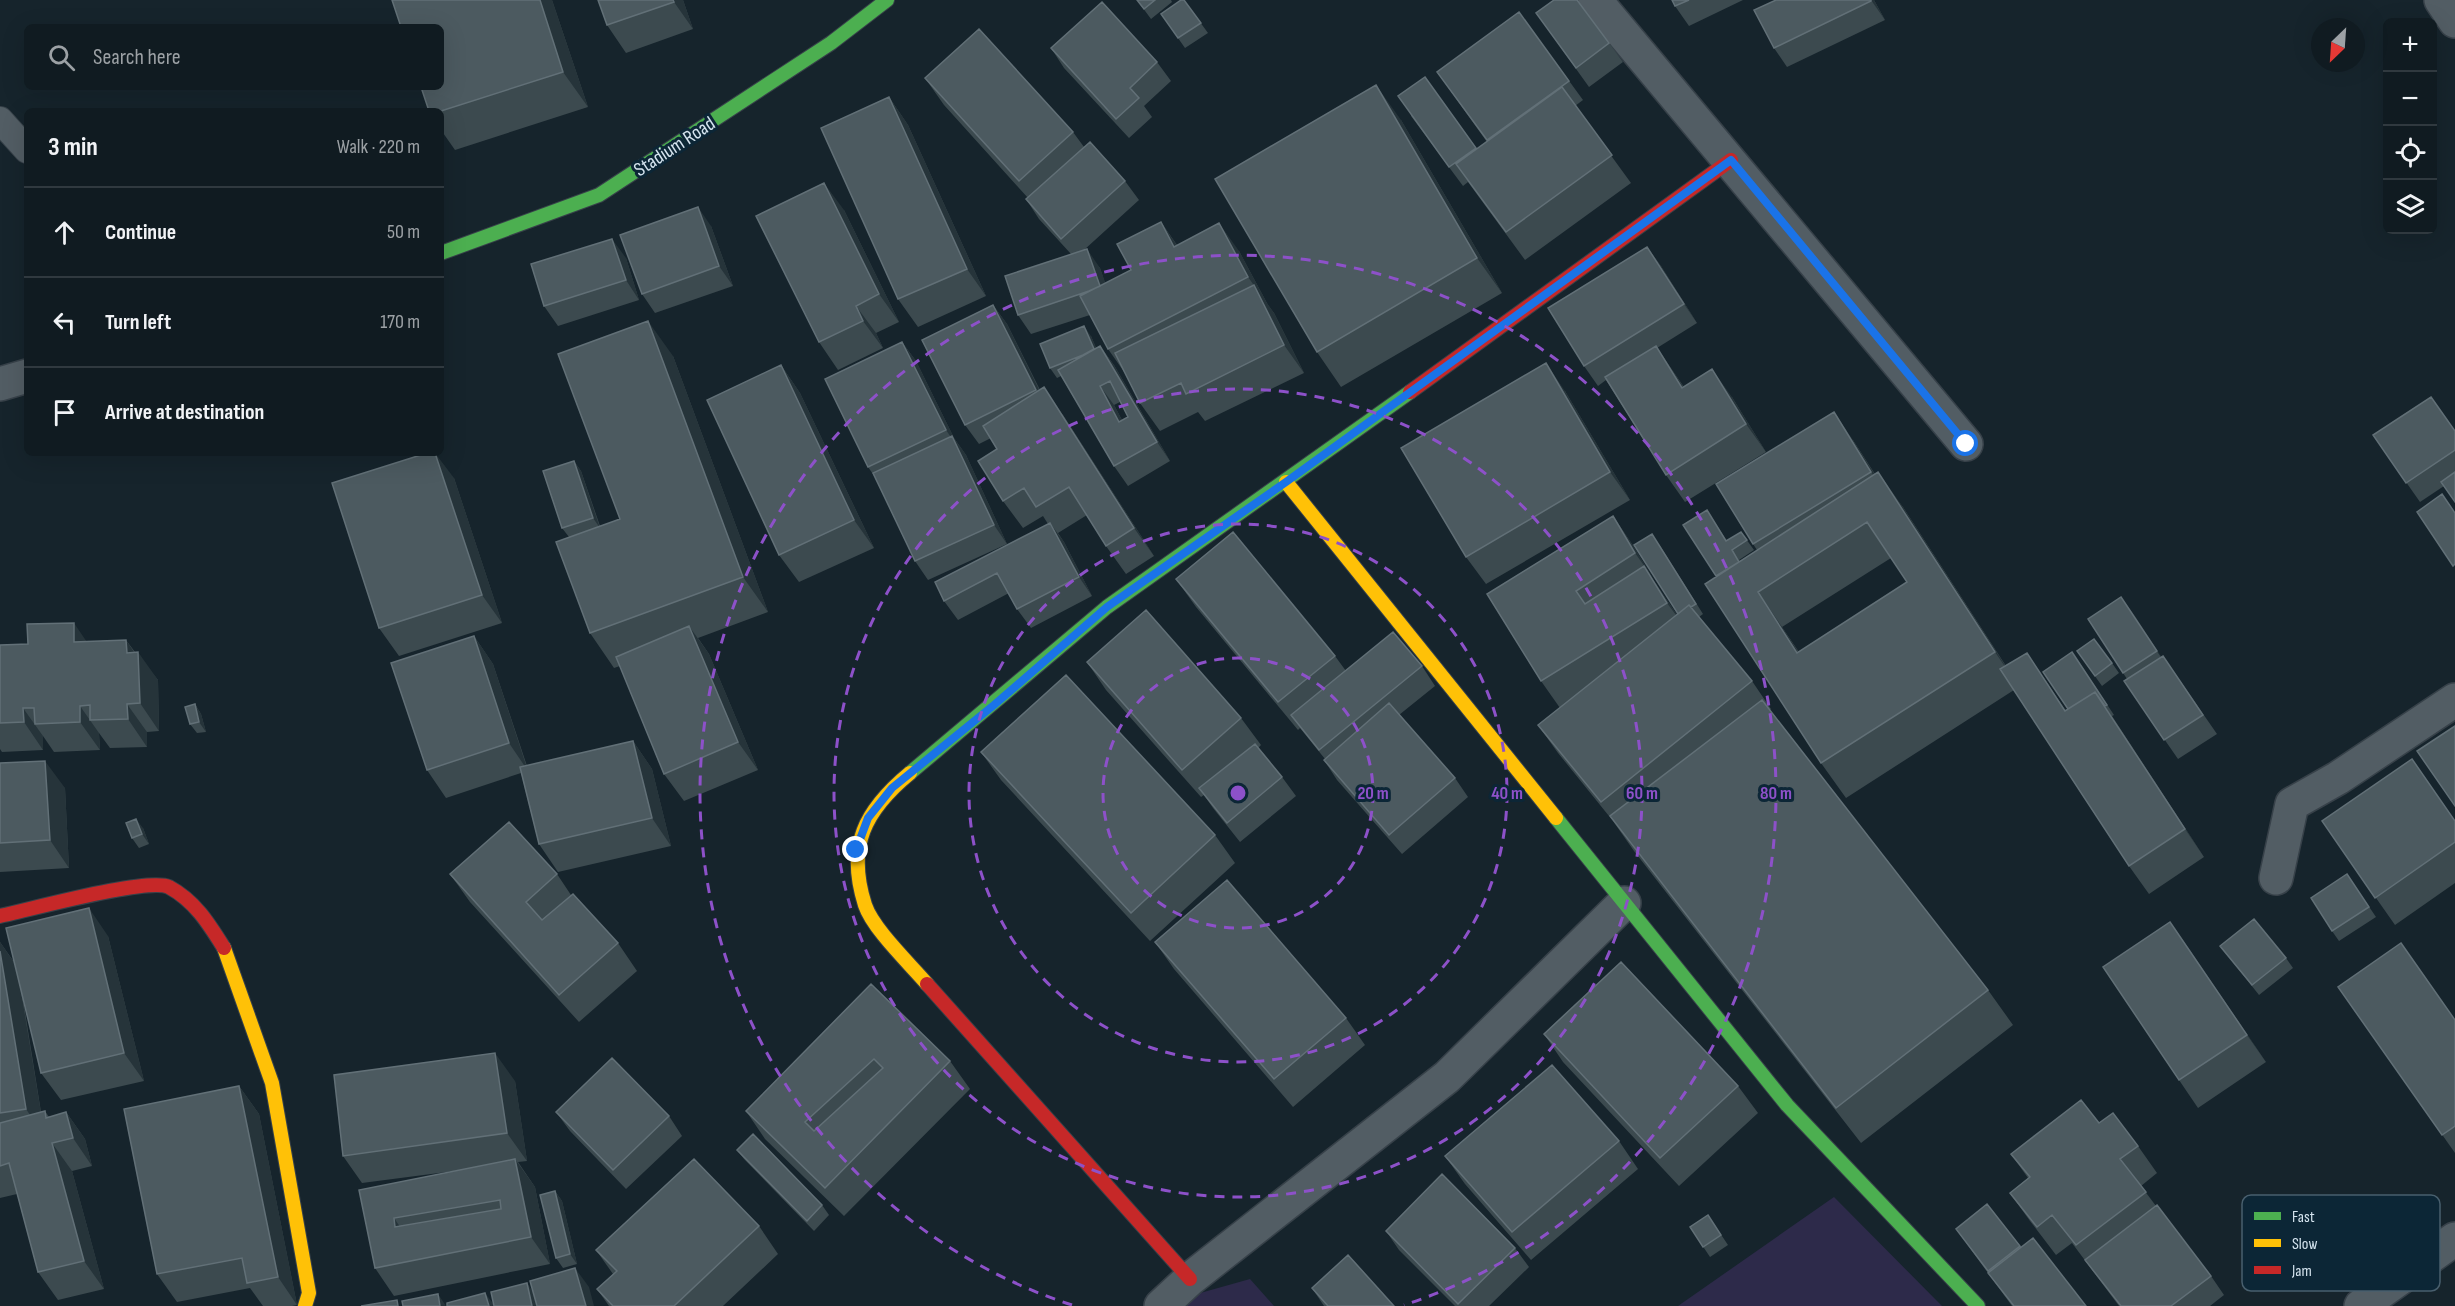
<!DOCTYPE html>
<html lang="en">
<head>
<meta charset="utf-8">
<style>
  body { margin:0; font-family:"Sofia Sans Condensed",sans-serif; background:#1e282e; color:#f1f3f6 }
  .controls { position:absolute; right:18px; top:18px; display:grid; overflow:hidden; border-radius:9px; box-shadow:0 6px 24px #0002 }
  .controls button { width:54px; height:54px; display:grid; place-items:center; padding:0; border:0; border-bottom:2px solid #30393f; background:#101b21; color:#f1f3f6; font:30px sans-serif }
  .compass { position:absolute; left:2311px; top:18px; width:54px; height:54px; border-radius:50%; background:#101b21; box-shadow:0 6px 24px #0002; rotate:205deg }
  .stop { position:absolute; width:18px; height:18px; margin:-14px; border:4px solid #1a73e8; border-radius:50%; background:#fff }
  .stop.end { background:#1a73e8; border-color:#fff; box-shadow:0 2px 6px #0008 }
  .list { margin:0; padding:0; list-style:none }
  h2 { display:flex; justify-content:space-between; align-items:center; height:78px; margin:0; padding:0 24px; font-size:26px }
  h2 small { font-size:20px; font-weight:400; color:#9ca1a5 }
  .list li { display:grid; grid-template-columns:39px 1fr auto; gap:18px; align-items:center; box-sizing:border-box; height:90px; padding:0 24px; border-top:2px solid #30393f }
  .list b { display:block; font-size:22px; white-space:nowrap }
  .list em { font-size:20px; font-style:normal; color:#9ca1a5 }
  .icon { flex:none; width:33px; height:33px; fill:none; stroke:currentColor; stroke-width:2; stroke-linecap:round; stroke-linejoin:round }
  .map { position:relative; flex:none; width:2455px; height:1306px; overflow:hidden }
  .search { position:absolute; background:#101b21; box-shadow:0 6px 24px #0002; left:24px; top:24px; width:420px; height:66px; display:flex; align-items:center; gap:15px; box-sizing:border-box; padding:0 21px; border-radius:9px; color:#9ca1a5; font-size:22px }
  .panel { position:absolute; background:#101b21; box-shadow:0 6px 24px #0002; left:24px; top:108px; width:420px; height:348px; border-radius:9px }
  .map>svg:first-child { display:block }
  .green { fill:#2d2a4a }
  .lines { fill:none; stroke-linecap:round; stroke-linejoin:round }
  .lane-casing { stroke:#374149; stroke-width:28 }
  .street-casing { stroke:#374149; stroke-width:36 }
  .fast-casing { stroke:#374149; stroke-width:16 }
  .slow-casing { stroke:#374149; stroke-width:16 }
  .jam-casing { stroke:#374149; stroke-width:16 }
  .lane { stroke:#525d64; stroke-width:26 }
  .street { stroke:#525d64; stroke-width:33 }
  .fast { stroke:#4caf50; stroke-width:14 }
  .slow { stroke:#ffc107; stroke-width:14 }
  .jam { stroke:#c62828; stroke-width:14 }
  .wall { fill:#3c4a4f; fill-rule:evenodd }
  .shaded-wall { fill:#26343a }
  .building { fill:#4c5a60; stroke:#627077; stroke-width:1.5; fill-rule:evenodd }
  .route { stroke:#1a73e8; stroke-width:8 }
  .ring { fill:none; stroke:#8d51c9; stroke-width:3; stroke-dasharray:10 8 }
  .labels { text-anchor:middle; stroke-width:6; stroke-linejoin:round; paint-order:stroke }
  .street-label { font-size:20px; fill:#d5e4ef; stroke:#0c2636 }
  .key { fill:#0c2636; stroke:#485f6e; stroke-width:1.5 }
  .key-label { font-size:16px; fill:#d5e4ef }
  .centre { fill:#8d51c9; stroke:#0c2636; stroke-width:3 }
  .ring-label { font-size:18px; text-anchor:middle; font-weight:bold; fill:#8d51c9; stroke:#0c2636; stroke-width:6; stroke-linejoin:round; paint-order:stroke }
</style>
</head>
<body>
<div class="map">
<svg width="2455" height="1306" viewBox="0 0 2455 1306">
  <rect width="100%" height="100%" fill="#16242c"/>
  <path class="green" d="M1834 1197 1942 1306H1678L1688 1299Z
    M1250 1279 1274 1306H1178L1186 1297Z"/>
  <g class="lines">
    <defs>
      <path id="lane" d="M0 120 27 150"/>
      <path id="street" d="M1595 0 1966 444
        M2441 0 2455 21
        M0 384 27 376
        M2276 878 2292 804 2338 778 2455 700
        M1161 1306 1190 1279 1447 1077 1624 903
        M2361 1306 2455 1239"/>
      <path id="fast" d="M441 253 599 195 831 43 887 0
        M910 773 1107 607 1410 392
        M1556 818 1787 1105 1978 1306"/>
      <path id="slow" d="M1286 482 1556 818
        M910 773C865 810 846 846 865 905 873 929 910 964 927 984
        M224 948 272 1083 309 1293 305 1306"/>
      <path id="jam" d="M1410 392 1731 160
        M0 916C29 910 148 877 169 887 195 901 209 924 224 948
        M927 984 1190 1279"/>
    </defs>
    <use href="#lane" class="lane-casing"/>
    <use href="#street" class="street-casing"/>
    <use href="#fast" class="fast-casing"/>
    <use href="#slow" class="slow-casing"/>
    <use href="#jam" class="jam-casing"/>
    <use href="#lane" class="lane"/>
    <use href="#street" class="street"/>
    <use href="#fast" class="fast"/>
    <use href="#slow" class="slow"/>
    <use href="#jam" class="jam"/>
  </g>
  <path class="wall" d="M552 0 588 107 455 150 441 130V111Z
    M598 0H683L693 29 626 53 607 25Z
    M1137 0H1171L1172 2 1151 19Z
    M1184 0 1208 33 1185 48 1161 14Z
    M1672 0H1743L1689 26 1675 6Z
    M1776 0H1874L1885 20 1787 67 1774 48Z
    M1519 12 1583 100 1575 106 1631 183 1525 260 1468 182 1463 186 1411 116 1425 77 1477 149 1487 142 1437 72Z
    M1536 13 1609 43 1623 62 1589 87Z
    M1051 48 1157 62 1171 81 1144 106 1152 117 1129 138 1064 68Z
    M925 78 1073 132 1084 147 1125 181 1139 200 1084 250 1100 268 1105 283 1131 270 1161 222 1177 245 1239 251 1268 305 1274 313 1304 373 1205 421 1198 412 1160 431 1140 403 1127 376 1108 349 1090 315 1031 334 1018 315 1071 254 1039 219 1026 199 1028 198 944 105Z
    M889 97 908 125 986 296 918 327 898 299Z
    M1401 120 1502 293 1341 387 1317 352Z
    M844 210 899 322 876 333 883 348 838 370 819 342Z
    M711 226 733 286 655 313 642 294Z
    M1647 247 1661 266 1697 323 1657 348 1684 387 1732 397 1766 452 1685 502 1666 475 1606 380 1598 386 1584 366Z
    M626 258 639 300 558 326 544 306Z
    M993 305 1007 324 1040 390 1063 415 1154 556 1126 574 1106 546 1087 515 1058 533 1064 542 1092 596 1031 628 1017 609 1009 593 958 620 944 601 1048 524 1043 516 1023 528 1003 501 997 449 991 438 979 444 965 425Z
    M1091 336 1096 348 1100 346 1114 365 1170 461 1128 486 1114 466 1061 376 1057 378 1050 368ZM1120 402 1128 417 1122 420 1114 405Z
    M902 342 916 361 954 438 966 455 1007 544 928 580 915 561 875 477 868 467Z
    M673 356 768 612 698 638 709 654 758 770 684 801 664 774 620 666 614 668 590 633 569 537 562 528 574 461 581 471 600 526 620 519Z
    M781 365 800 393 874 548 799 582 779 555Z
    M1565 391 1630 500 1486 584 1466 557Z
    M2455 431V502L2444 486 2420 502 2373 435Z
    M1853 440 1875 474 1903 507 2006 666 2027 653 2066 711 2068 709 2079 662 2114 715 2112 716 2204 857 2149 894 2129 866 2014 690 1846 798 1821 763 1707 510 1727 541 1741 532 1754 550 1739 560 1740 561 1757 550 1753 544ZM1891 558 1907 582 1799 652 1782 627Z
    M454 478 502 623 399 656 379 628Z
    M1613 516 1632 544 1654 581 1677 615 1678 614 1659 544 1703 614 1699 617 1752 681 1771 709 1770 710 1988 990 2013 1025 1861 1143 1634 851 1613 821 1558 753 1538 725 1560 708 1541 681 1487 594Z
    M1176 579 1335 656 1346 671 1422 666 1435 686 1399 715 1455 778 1468 797 1402 854 1337 780 1324 760 1325 759 1300 728 1298 730 1196 607Z
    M2121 597 2161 657 2163 656 2217 734 2178 759 2124 681 2127 679 2088 619Z
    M474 636 493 664 527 766 633 741 652 769 671 846 558 872 539 844 521 773 446 798 427 770Z
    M126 640 135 652 158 680 159 731 147 732V747L110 748 99 733 100 750 54 752 43 736V750L2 752 0 749V645Z
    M2077 651 2112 663 2119 673 2102 686Z
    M1087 662 1241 718 1261 745 1258 748 1282 777 1296 796 1240 842 1213 808 1204 795 1201 797 1106 690Z
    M195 704 201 714 206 732 197 733 190 724Z
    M981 752 1215 835 1235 863 1150 941 1001 780Z
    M0 763 65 788 69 868 0 872Z
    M2322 821H2455V883L2395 925Z
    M143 828 149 844 139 848 132 838Z
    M450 874H557L571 895 618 943 637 971 579 1022 470 902Z
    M2347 874 2376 917 2339 941 2332 931Z
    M2170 922 2266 1062 2198 1108 2179 1080Z
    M108 936 144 1081 61 1100 41 1073 22 993 41 1112 45 1111 49 1117 66 1112 85 1139 92 1166 72 1171 104 1289 58 1300 38 1272 17 1194 0 1198V942L14 962Z
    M1155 942 1346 1018 1365 1045 1293 1107 1174 969Z
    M2220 946 2286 958 2293 968 2259 995Z
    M871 984 950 1061 970 1089 844 1216 765 1139 746 1111Z
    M2358 1015 2455 1020V1153Z
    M1544 1034 1738 1086 1758 1113 1679 1186 1563 1062Z
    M515 1081 527 1161 518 1162 535 1187 550 1264 394 1296 375 1268 359 1190 462 1170 362 1183 343 1156Z
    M239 1086 259 1114 297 1305 292 1306H263L250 1288 177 1302 157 1274Z
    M556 1112 669 1116 682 1136 626 1189 570 1131Z
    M2099 1123 2138 1146 2157 1173 2141 1186 2156 1206 2211 1276 2224 1295 2210 1306H2119L2072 1243 2056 1255 2030 1221 2010 1193 2028 1178 2011 1154Z
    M1619 1141 1638 1169 1531 1260 1465 1184 1445 1156Z
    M737 1150 822 1205 829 1215 814 1231 744 1159Z
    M555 1191 562 1201 577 1264 563 1268 556 1258Z
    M1987 1204 2021 1247 2086 1306H2012L1956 1229Z
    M1708 1215 1728 1245 1710 1257 1690 1227Z
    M759 1226 778 1254 723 1306H609L597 1289 613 1274 596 1250Z
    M1386 1231 1515 1248 1529 1267 1489 1306H1455L1399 1250Z
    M1312 1288 1394 1306H1324Z"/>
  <path class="shaded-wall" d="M540 0H552L588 107 563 72Z
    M673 0H683L693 29 674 2Z
    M1871 0H1874L1885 20Z
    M1376 85 1401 120 1502 293 1477 258Z
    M889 97 908 125 986 296 967 269Z
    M824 183 844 210 899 322 879 294Z
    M698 207 711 226 733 286 719 266Z
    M1161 222 1180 250 1174 247Z
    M1219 223 1239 251 1268 305 1248 277Z
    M612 239 626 258 639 300 626 280Z
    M1647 247 1661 266 1697 323 1684 304Z
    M1087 249 1100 268 1114 307 1100 287Z
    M1254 285 1274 313 1304 373 1284 345Z
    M993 305 1007 324 1049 410 1036 390Z
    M856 306 876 333 883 348 863 321Z
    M648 321 673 356 768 612 743 577Z
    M1084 326 1091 336 1102 361 1095 351Z
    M902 342 916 361 954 438 966 455 1007 544 994 525 957 446 946 430Z
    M1100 346 1114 365 1170 461 1157 442Z
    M1656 346 1675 374 1702 416 1682 388Z
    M1546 363 1565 391 1630 500 1610 472Z
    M781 365 800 393 874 548 854 520Z
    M1712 369 1732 397 1766 452 1746 424Z
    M1100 386 1114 405 1133 441 1119 422Z
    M1044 387 1063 415 1154 556 1134 528Z
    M1834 412 1853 440 1891 500 1871 472Z
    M435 453 454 478 502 623 482 595Z
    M574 461 581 471 600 528 593 518Z
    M1878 472 1903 507 2019 687 1995 652Z
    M1613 516 1632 544 1655 581 1635 553Z
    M1050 523 1064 542 1092 596 1079 577Z
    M1644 566 1663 594 1687 630 1667 603Z
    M1758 592 1782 627 1822 688 1797 653Z
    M2121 597 2135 616 2170 670 2157 651Z
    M74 623 93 651 74 642Z
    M689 626 709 654 758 770 738 742Z
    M474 636 493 664 528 771 509 743Z
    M126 640 138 658V652L158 680 159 731 140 703 127 653Z
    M2027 653 2046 681 2084 739 2065 711Z
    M2095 692 2114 720 2204 857 2185 829Z
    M127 704 147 732V747L128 719Z
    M195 704 201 714 206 732 199 722Z
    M80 706 99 733 100 750 80 722Z
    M23 708 43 736V750L24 722Z
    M633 741 652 769 671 846 652 818Z
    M45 761 65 788 69 868 50 840Z
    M136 819 143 828 149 844 142 834Z
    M89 908 108 936 144 1081 124 1053Z
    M2170 922 2190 950 2266 1062 2247 1035Z
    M0 942 17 967 45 1137 26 1109 0 951Z
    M495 1053 515 1081 527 1161 507 1133Z
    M239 1086 259 1114 297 1305 278 1277Z
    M66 1112 85 1139 92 1166 73 1138Z
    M52 1143 72 1171 104 1289 84 1261Z
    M515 1159 535 1187 550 1264 531 1237Z
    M555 1191 562 1201 577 1264 570 1254Z
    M394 1218 413 1246 395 1227Z
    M575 1268 589 1287 594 1306H586Z
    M527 1283 541 1303V1306H532Z
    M485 1293 495 1306H489Z
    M438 1294 446 1306H440Z"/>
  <path class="building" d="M392 0H540L563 72 441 111H429L421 87H441V27H401Z
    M598 0H673L674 2 607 25Z
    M1137 0H1155L1144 9Z
    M1181 0H1184L1201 23 1178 38 1161 14Z
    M1554 0H1577L1609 43 1576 68 1536 13Z
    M1672 0H1689L1675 6Z
    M1776 0H1871V1L1774 48 1754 10Z
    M1102 2 1157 62 1130 88 1139 98 1116 119 1051 48Z
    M1519 12 1569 81 1487 140 1437 72Z
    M979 29 1073 132 1019 181 925 78Z
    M1425 77 1476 148 1449 167 1398 96Z
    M1376 85 1477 258 1317 352 1215 179Z
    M1562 87 1612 155 1506 232 1456 164Z
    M889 97 967 269 898 299 821 128Z
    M1090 142 1125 181 1061 239 1026 199Z
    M824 183 879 294 856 306 863 321 819 342 756 216Z
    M698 207 719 266 642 294 620 235Z
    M1161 222 1174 247 1219 223 1248 277 1108 349 1080 296 1131 270 1117 244Z
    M612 239 626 280 544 306 531 264Z
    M1647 247 1684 304 1584 366 1548 308Z
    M1087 249 1100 286 1089 291 1018 315 1005 276Z
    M1254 285 1284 345 1186 394 1181 383 1140 403 1115 353Z
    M993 305 1036 390 965 425 922 340Z
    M648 321 743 577 590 633 556 542 620 519 558 354Z
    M1084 326 1094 349 1083 355 1050 368 1040 344Z
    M902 342 946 430 868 467 825 379Z
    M1100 346 1157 442 1114 466 1058 370ZM1110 381 1128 417 1119 422 1100 386Z
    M1656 346 1682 388 1712 369 1746 424 1666 475 1605 377Z
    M1546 363 1610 472 1466 557 1401 448Z
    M781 365 854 520 779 555 707 400Z
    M1044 387 1134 528 1106 546 1069 487 1036 507 1024 488 1003 501 978 461 997 449 983 426Z
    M2431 397 2455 431V450L2406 483 2373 435Z
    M1834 412 1871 472 1753 544 1716 484Z
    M952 436 994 525 915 561 873 473Z
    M427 453H435L482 595 379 628 332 483Z
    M574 461 593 518 562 528 543 471Z
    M1878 472 1995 652 1821 763 1705 584ZM1867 522 1907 582 1797 653 1758 592Z
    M2455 472V502L2441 482Z
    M2442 494 2455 513V564L2453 566 2417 512Z
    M1707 510 1726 541 1741 532 1747 540 1732 550 1739 562 1716 576 1683 525Z
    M1613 516 1635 553 1576 591 1585 604 1644 566 1667 603 1541 681 1487 594Z
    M1050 523 1079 577 1017 609 997 573 944 601 935 582Z
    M1233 532 1335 656 1278 702 1176 579Z
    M1652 534 1696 604 1691 607 1689 605 1678 614 1634 545Z
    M2121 597 2157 651 2123 673 2088 619Z
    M1689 605 1752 681 1601 802 1538 725Z
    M1146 610 1241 718 1182 770 1087 662Z
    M74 623V642L126 640 127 653 138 652 140 703 127 704 128 719 90 720V705L80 706V722L35 724 34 708H23L24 722 0 723V645L28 644 27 624Z
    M689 626 738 742 664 774 616 657Z
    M1393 632 1422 666 1319 750 1291 715Z
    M474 636 509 743 427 770 391 663Z
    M2094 639 2112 663 2095 676 2077 651Z
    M2072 652 2107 705 2105 706 2095 692 2068 709 2043 672Z
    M2027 653 2065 711 2095 692 2185 829 2129 866 2000 669Z
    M2163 656 2203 715 2164 740 2124 681Z
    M1066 675 1215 835 1131 913 981 752Z
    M1762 700 1988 990 1836 1108 1610 816Z
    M1389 703 1455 778 1389 835 1324 760Z
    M195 704 199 722 190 724 185 707Z
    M2455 726V806L2417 751Z
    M633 741 652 818 539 844 520 767Z
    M1255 744 1282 777 1227 823 1199 788Z
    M2412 759 2455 821V842L2375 898 2322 821Z
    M45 761 50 840 0 843V763Z
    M136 819 142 834 132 838 126 823Z
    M509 822 557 874 526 902 542 920 573 894 618 943 559 995 450 874Z
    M2347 874 2369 907 2332 931 2311 898Z
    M1227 880 1346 1018 1274 1079 1155 942Z
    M89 908 124 1053 41 1073 6 928Z
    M2254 919 2286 958 2252 985 2220 946Z
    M2170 922 2247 1035 2179 1080 2103 967Z
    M2401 943 2455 1020V1126L2442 1135 2338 987Z
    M0 951 26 1109 0 1113Z
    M1621 962 1738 1086 1660 1158 1544 1034Z
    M871 984 950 1061 825 1188 746 1111ZM874 1059 883 1068 814 1131 805 1122Z
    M495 1053 507 1133 343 1156 334 1075Z
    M612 1058 669 1116 613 1170 556 1112Z
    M1552 1065 1619 1141 1512 1232 1445 1156Z
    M239 1086 278 1277 247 1283 242 1258 157 1274 124 1109Z
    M2081 1100 2099 1123 2113 1113 2138 1146 2120 1159 2146 1192 2076 1245 2052 1215 2037 1227 2010 1193 2030 1177 2011 1154Z
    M45 1111 46 1118 66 1112 73 1138 52 1143 84 1261 38 1272 9 1163 0 1166V1123Z
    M753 1134 822 1205 807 1221 737 1150Z
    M515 1159 531 1237 375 1268 359 1190ZM500 1200 501 1209 395 1227 394 1218Z
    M694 1159 759 1226 674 1306H613L597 1289 617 1271 596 1250Z
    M1442 1174 1515 1248 1458 1304 1386 1231Z
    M555 1191 570 1254 556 1258 540 1195Z
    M1987 1204 2020 1246 1988 1271 1956 1229Z
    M2157 1205 2211 1276 2171 1306H2121L2085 1260Z
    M1708 1215 1721 1235 1703 1247 1690 1227Z
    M2033 1238 2086 1306H2014L1988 1273Z
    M1348 1255 1394 1306H1328L1312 1288Z
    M575 1268 586 1306H537L530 1281Z
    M527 1283 532 1306H494L491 1292Z
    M485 1293 489 1306H447V1303Z
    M438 1294 440 1306H403L402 1301Z
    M397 1300 398 1306H361Z"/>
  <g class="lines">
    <path class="route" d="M856 850 868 818 892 788 994 705 1107 607 1286 482 1731 160 1966 444"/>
  </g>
  <g class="ring">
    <circle cx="1238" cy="793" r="135"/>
    <circle cx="1238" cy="793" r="269"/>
    <circle cx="1238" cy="793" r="404"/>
    <path d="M1072 1305A538 538 0 1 1 1404 1305"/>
  </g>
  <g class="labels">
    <g class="street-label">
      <text transform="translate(674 146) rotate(-33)" y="7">Stadium Road</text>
    </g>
  </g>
  <rect x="2242" y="1195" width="198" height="96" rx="9" class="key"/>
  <rect x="2254" y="1212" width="27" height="8" fill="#4caf50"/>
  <rect x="2254" y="1239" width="27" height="8" fill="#ffc107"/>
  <rect x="2254" y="1266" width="27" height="8" fill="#c62828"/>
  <g class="key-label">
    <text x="2292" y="1222">Fast</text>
    <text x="2292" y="1249">Slow</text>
    <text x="2292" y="1276">Jam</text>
  </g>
  <circle cx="1238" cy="793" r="9" class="centre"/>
  <g class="ring-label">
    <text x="1373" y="799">20 m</text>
    <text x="1507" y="799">40 m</text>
    <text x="1642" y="799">60 m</text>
    <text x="1776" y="799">80 m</text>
  </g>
</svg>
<div class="controls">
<button>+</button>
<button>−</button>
<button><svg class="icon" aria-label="locate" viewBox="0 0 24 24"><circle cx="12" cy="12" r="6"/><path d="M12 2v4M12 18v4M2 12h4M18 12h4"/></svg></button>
<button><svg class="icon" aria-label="layers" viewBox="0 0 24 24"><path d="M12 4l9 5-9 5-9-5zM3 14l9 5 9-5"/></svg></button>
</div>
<svg class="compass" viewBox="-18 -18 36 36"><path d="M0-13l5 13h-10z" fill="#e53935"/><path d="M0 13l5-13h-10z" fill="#9ca1a5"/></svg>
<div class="stop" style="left:1966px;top:444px"></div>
<div class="stop end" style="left:856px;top:850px"></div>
<div class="search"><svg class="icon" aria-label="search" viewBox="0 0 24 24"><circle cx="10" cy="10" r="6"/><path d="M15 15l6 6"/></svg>Search here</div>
<section class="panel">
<h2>3 min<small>Walk · 220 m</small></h2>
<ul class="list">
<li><svg class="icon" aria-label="ahead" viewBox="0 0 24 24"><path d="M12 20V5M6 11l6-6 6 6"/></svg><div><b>Continue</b></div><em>50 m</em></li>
<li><svg class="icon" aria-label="left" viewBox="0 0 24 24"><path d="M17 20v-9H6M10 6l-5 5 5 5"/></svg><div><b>Turn left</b></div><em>170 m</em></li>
<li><svg class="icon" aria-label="arrive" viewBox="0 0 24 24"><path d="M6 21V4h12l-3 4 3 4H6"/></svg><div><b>Arrive at destination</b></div></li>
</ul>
</section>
</div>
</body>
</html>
